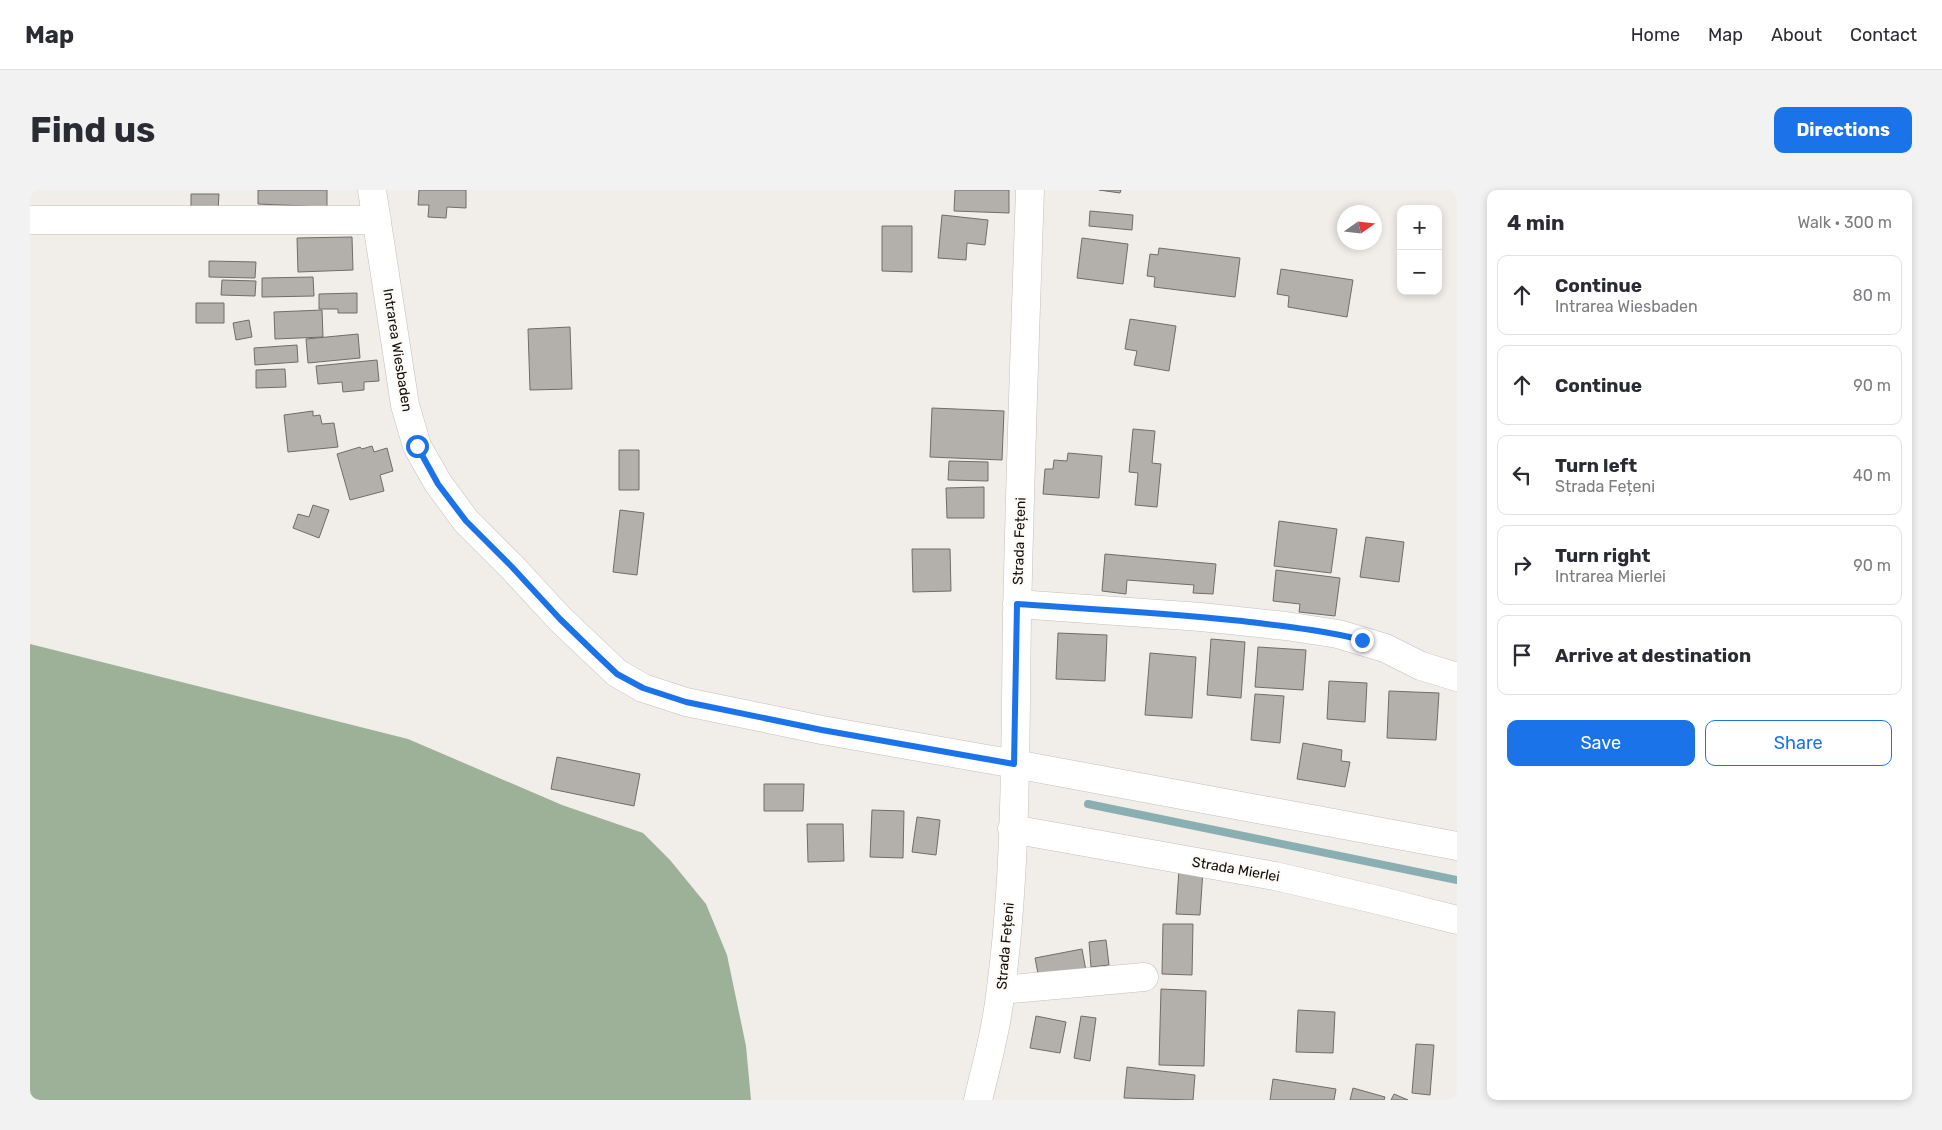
<!DOCTYPE html>
<html lang="en">
<head>
<meta charset="utf-8">
<style>
  body { margin:0; font-family:Rubik,sans-serif; background:#f2f2f3; color:#2b2b33 }
  .controls { position:absolute; right:15px; top:15px; display:grid; overflow:hidden; border-radius:10px; box-shadow:0 2px 8px #0003 }
  .controls button { width:45px; height:45px; display:grid; place-items:center; padding:0; border:0; border-bottom:1px solid #e1e1e2; background:#fff; color:#2b2b33; font:25px sans-serif }
  .compass { position:absolute; left:1307px; top:15px; width:45px; height:45px; border-radius:50%; background:#fff; box-shadow:0 2px 8px #0003; rotate:76deg }
  .stop { position:absolute; width:15px; height:15px; margin:-11px; border:4px solid #1a73e8; border-radius:50%; background:#fff }
  .stop.end { background:#1a73e8; border-color:#fff; box-shadow:0 1px 5px #0008 }
  .list { margin:0; padding:0; list-style:none }
  h2 { display:flex; justify-content:space-between; align-items:center; height:65px; margin:0; padding:0 20px; font-size:21px }
  h2 small { font-size:16px; font-weight:400; color:#7c7c81 }
  .list li { display:grid; grid-template-columns:32px 1fr auto; gap:15px; align-items:center; box-sizing:border-box; height:80px; margin:0 10px 10px; padding:0 10px; border:1px solid #e1e1e2; border-radius:10px }
  .list b { display:block; font-size:19px; white-space:nowrap }
  .list p { margin:0; font-size:16px; white-space:nowrap; color:#7c7c81 }
  .list em { font-size:16px; font-style:normal; color:#7c7c81 }
  .actions { display:flex; gap:10px; padding:15px 20px }
  .actions a { flex:1; padding:11px 0; border:1px solid #1a73e8; border-radius:10px; text-align:center; font-size:18px; color:#1a73e8 }
  .actions .main { background:#1a73e8; color:#fff }
  .icon { flex:none; width:28px; height:28px; fill:none; stroke:currentColor; stroke-width:2; stroke-linecap:round; stroke-linejoin:round }
  .map { position:relative; flex:none; width:1427px; height:910px; overflow:hidden; border-radius:10px }
  header { display:flex; align-items:center; gap:30px; box-sizing:border-box; height:70px; padding:0 25px; background:#fff; border-bottom:1px solid #e1e1e2 }
  header strong { font-size:24px }
  nav { display:flex; gap:28px; margin-inline-start:auto; font-size:18px }
  .intro { display:flex; align-items:center; justify-content:space-between; box-sizing:border-box; height:120px; padding:0 30px }
  h1 { margin:0; font-size:35px }
  .button { padding:12px 22px; border-radius:10px; background:#1a73e8; color:#fff; font-size:18px; font-weight:700 }
  main { display:flex; gap:30px; padding:0 30px }
  aside { flex:1; background:#fff; border-radius:10px; box-shadow:0 2px 8px #0003 }
  .map>svg:first-child { display:block }
  .forest { fill:#9db098 }
  .lines { fill:none; stroke-linecap:round; stroke-linejoin:round }
  .stream { stroke:#8aafb3; stroke-width:8 }
  .building { fill:#b3afab; stroke:#706c68 }
  .minor-casing { stroke:#c3bfbb; stroke-width:29 }
  .minor { stroke:#fff; stroke-width:28 }
  .route { stroke:#1a73e8; stroke-width:6 }
  .labels { text-anchor:middle; stroke-width:5; stroke-linejoin:round; paint-order:stroke }
  .street-label { font-size:14px; fill:#100f0e; stroke:#fefaf6 }
</style>
</head>
<body>
<header>
<strong>Map</strong>
<nav><a>Home</a><a>Map</a><a>About</a><a>Contact</a></nav>
</header>
<div class="intro"><h1>Find us</h1><a class="button">Directions</a></div>
<main>
<div class="map">
<svg width="1427" height="910" viewBox="0 0 1427 910">
  <rect width="100%" height="100%" fill="#f1ede8"/>
  <path class="forest" d="M0 454 378 549 532 615 613 643 640 670 676 714 697 765 716 856 721 910H0Z"/>
  <g class="lines">
    <path class="stream" d="M1058 614 1427 690"/>
  </g>
  <path class="building" d="M228 0H297V17L228 14Z
    M389 0H436V18L417 17 416 28 398 27 399 15H388Z
    M925 0H979V23L924 21Z
    M1069 0H1091L1090 3Z
    M161 4H189L188 20H161Z
    M1060 21 1103 25 1102 40 1059 36Z
    M912 25 958 30 955 55 937 53 936 70 908 68Z
    M852 36H882V82L852 81Z
    M322 47 323 80 268 82 267 48Z
    M1052 48 1098 54 1093 94 1047 88Z
    M1129 58 1210 68 1205 107 1124 97 1125 87 1117 86 1120 64 1128 65Z
    M179 71 226 72 225 88 179 87Z
    M1251 79 1323 90 1317 127 1258 117 1259 106 1247 104Z
    M283 87 284 106 232 107V88Z
    M192 90 226 91 225 106 191 105Z
    M327 103V123H308V119H289V104Z
    M166 113H194V133H166Z
    M292 120 293 147 245 149 244 122Z
    M1100 129 1146 136 1139 181 1104 175 1107 161 1095 159Z
    M219 130 222 147 206 150 203 133Z
    M540 137 542 199 500 200 498 139Z
    M328 144 330 168 278 173 276 149Z
    M267 155 268 172 225 175 224 158Z
    M347 170 349 191 334 192V200L313 202 312 192 288 194 286 176Z
    M255 179 256 197 226 198V180Z
    M902 218 974 221 972 270 900 267Z
    M283 221V226L290 225 292 234 304 233 308 257 258 262 254 225Z
    M1103 239 1125 241 1122 273 1131 274 1127 317 1105 315 1108 283 1099 282Z
    M342 256 344 262 357 258 363 281 350 285 354 301 320 310 307 264 330 257 332 259Z
    M589 260H609V300H589Z
    M1038 263 1072 266 1069 308 1013 304 1015 279H1023L1024 270 1037 271Z
    M919 271 958 272V291L918 290Z
    M954 297V328H917L916 298Z
    M283 315 299 320 289 348 263 338 268 324 279 327Z
    M590 320 614 323 607 385 583 382Z
    M1249 331 1307 339 1301 383 1244 376Z
    M1336 347 1374 352 1369 392 1330 387Z
    M882 359H920L921 401 883 402Z
    M1075 364 1186 374 1183 404 1163 403 1164 395 1097 390 1096 404 1072 401Z
    M1246 380 1310 388 1305 426 1269 422 1270 414 1243 411Z
    M1028 443 1077 445 1075 491 1026 489Z
    M1181 449 1215 452 1211 508 1177 505Z
    M1228 457 1276 460 1273 500 1225 497Z
    M1120 463 1166 467 1162 528 1115 525Z
    M1299 491 1337 493 1335 532 1297 529Z
    M1359 501 1409 503 1406 550 1357 548Z
    M1225 504 1254 506 1250 553 1221 550Z
    M1273 553 1312 560 1311 571 1320 572 1315 597 1267 589Z
    M527 567 610 584 604 616 521 599Z
    M734 594H774L773 621H734Z
    M842 620 874 621 873 668 840 667Z
    M887 627 910 630 906 665 882 662Z
    M777 634H813L814 671 778 672Z
    M1149 679 1173 680 1170 725 1146 724Z
    M1133 734H1163L1162 785 1132 784Z
    M1076 750 1079 775 1061 777 1059 752Z
    M1052 759 1056 781 1009 789 1005 768Z
    M1131 799 1176 801 1174 876 1129 875Z
    M1268 820 1305 822 1303 863 1266 862Z
    M1006 826 1036 832 1030 863 1000 858Z
    M1051 826 1066 828 1060 871 1044 868Z
    M1386 854 1404 855 1400 905 1382 903Z
    M1097 877 1165 885 1163 910 1094 908Z
    M1243 889 1306 899 1304 910H1240Z
    M1323 898 1355 907 1354 910H1320Z
    M1364 904 1378 910H1361Z"/>
  <g class="lines">
    <defs>
      <path id="minor" d="M342 0 375 215 387 256 408 293 436 331 482 377 530 429 587 483 613 498 656 512 792 540 985 574 1427 656
        M0 30H347
        M987 414 1171 427 1256 436 1308 444 1355 458 1391 476 1427 487
        M982 639 1245 686 1348 710 1427 730
        M971 800 1114 787
        M948 910C957 873 967 836 971 798 987 675 985 550 987 427 990 284 995 142 1000 0"/>
    </defs>
    <use href="#minor" class="minor-casing"/>
    <use href="#minor" class="minor"/>
  </g>
  <g class="lines">
    <path class="route" d="M387 256 408 294 436 331 482 377 530 429 566 464 587 484 613 498 656 512 792 540 984 574 987 414C1062 419 1137 423 1212 431 1252 436 1293 440 1332 450"/>
  </g>
  <g class="labels">
    <g class="street-label">
      <text transform="translate(368 160) rotate(81)" y="5">Intrarea Wiesbaden</text>
      <text transform="translate(989 351) rotate(-88)" y="5">Strada Fețeni</text>
      <text transform="translate(1206 679) rotate(10)" y="5">Strada Mierlei</text>
      <text transform="translate(975 756) rotate(-85)" y="5">Strada Fețeni</text>
    </g>
  </g>
</svg>
<div class="controls">
<button>+</button>
<button>−</button>
</div>
<svg class="compass" viewBox="-18 -18 36 36"><path d="M0-13l5 13h-10z" fill="#e53935"/><path d="M0 13l5-13h-10z" fill="#7c7c81"/></svg>
<div class="stop" style="left:387px;top:256px"></div>
<div class="stop end" style="left:1332px;top:450px"></div>
</div>
<aside>
<h2>4 min<small>Walk · 300 m</small></h2>
<ul class="list">
<li><svg class="icon" aria-label="ahead" viewBox="0 0 24 24"><path d="M12 20V5M6 11l6-6 6 6"/></svg><div><b>Continue</b><p>Intrarea Wiesbaden</p></div><em>80 m</em></li>
<li><svg class="icon" aria-label="ahead" viewBox="0 0 24 24"><path d="M12 20V5M6 11l6-6 6 6"/></svg><div><b>Continue</b></div><em>90 m</em></li>
<li><svg class="icon" aria-label="left" viewBox="0 0 24 24"><path d="M17 20v-9H6M10 6l-5 5 5 5"/></svg><div><b>Turn left</b><p>Strada Fețeni</p></div><em>40 m</em></li>
<li><svg class="icon" aria-label="right" viewBox="0 0 24 24"><path d="M7 20v-9h11M14 6l5 5-5 5"/></svg><div><b>Turn right</b><p>Intrarea Mierlei</p></div><em>90 m</em></li>
<li><svg class="icon" aria-label="arrive" viewBox="0 0 24 24"><path d="M6 21V4h12l-3 4 3 4H6"/></svg><div><b>Arrive at destination</b></div></li>
</ul>
<div class="actions"><a class="main">Save</a><a>Share</a></div>
</aside>
</main>
</body>
</html>
